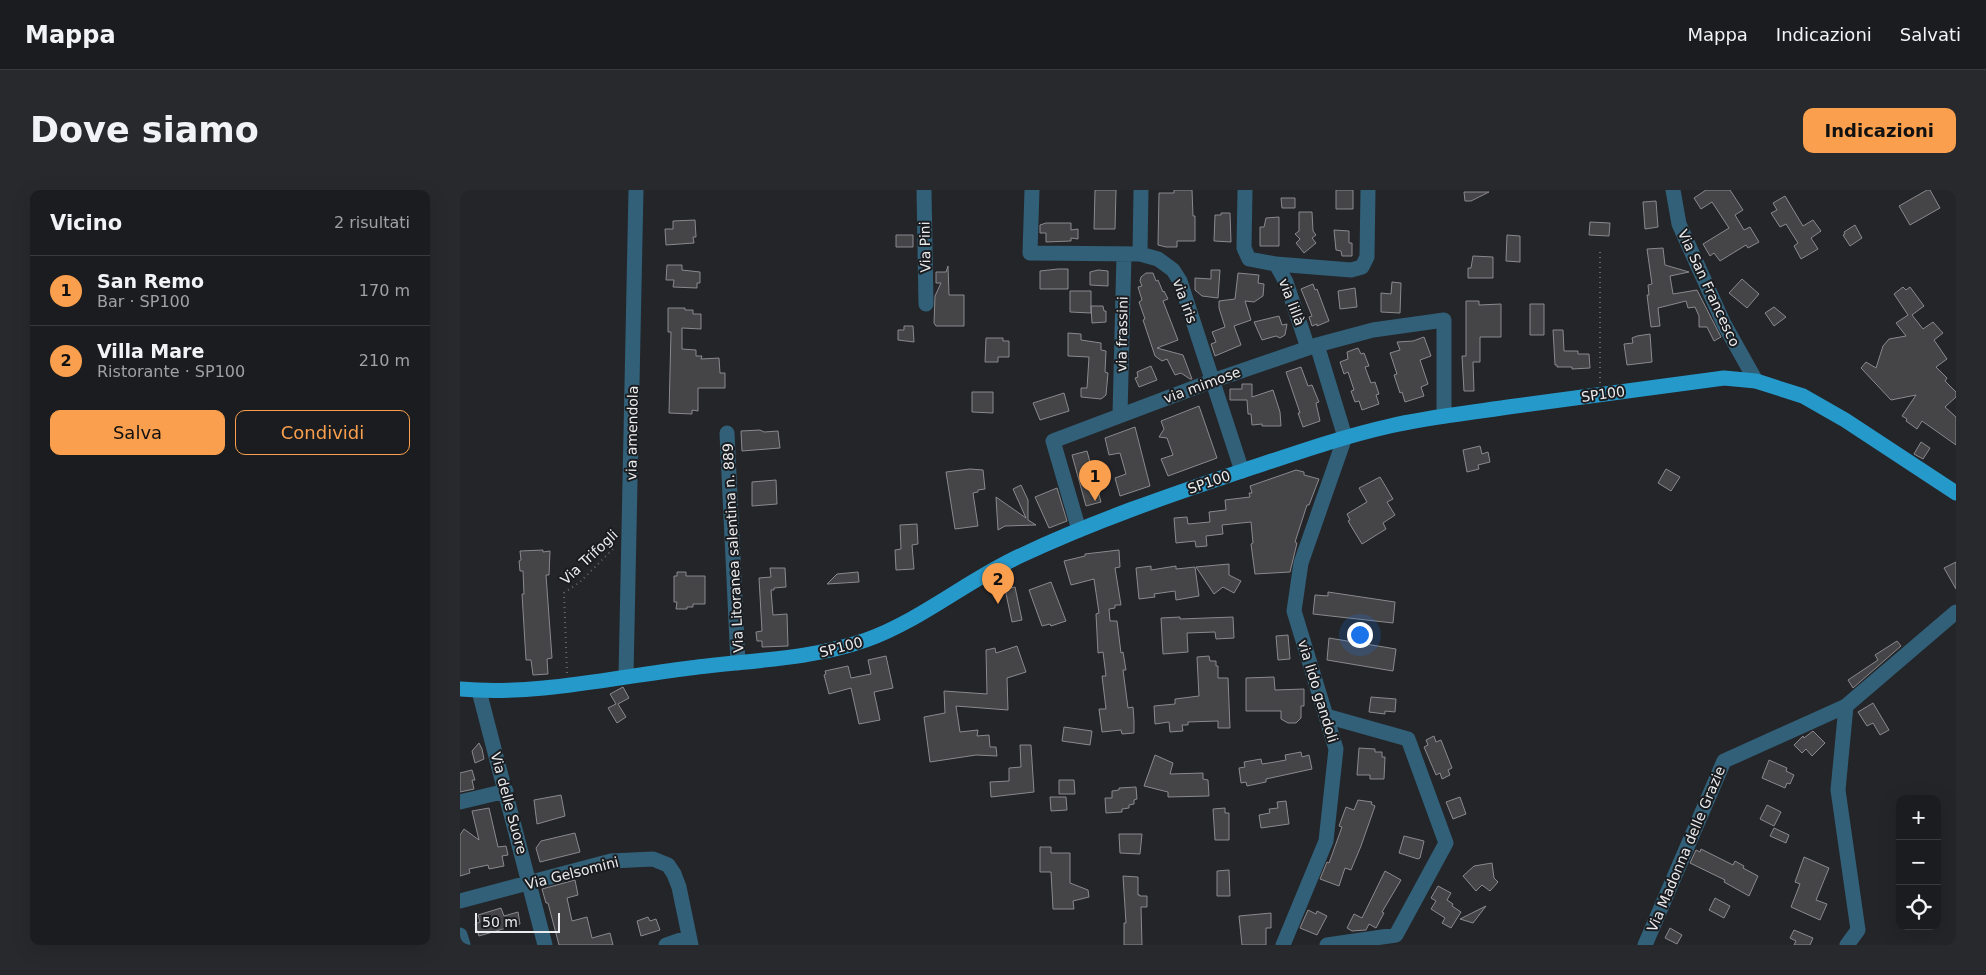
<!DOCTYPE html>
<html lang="it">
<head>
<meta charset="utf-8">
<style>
  body { margin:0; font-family:"DejaVu Sans",sans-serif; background:#28292c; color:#f1f3f6 }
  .controls { position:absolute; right:15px; bottom:15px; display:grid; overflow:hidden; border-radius:10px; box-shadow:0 5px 20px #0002 }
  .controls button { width:45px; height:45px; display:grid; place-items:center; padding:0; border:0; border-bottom:1px solid #393a3d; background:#1b1c1f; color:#f1f3f6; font:25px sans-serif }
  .scale { position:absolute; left:15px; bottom:12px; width:85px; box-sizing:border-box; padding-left:5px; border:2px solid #ebecee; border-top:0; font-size:14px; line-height:18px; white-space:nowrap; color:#ebecee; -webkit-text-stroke:4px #1a1c1f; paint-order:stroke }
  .you { position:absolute; left:899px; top:444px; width:18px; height:18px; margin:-12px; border:4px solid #fff; border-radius:50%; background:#1a73e8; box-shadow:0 0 0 8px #1a73e833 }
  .badge { display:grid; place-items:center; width:32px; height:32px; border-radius:50%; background:#f99f4d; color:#111; font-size:16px; font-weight:700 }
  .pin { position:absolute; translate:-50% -41px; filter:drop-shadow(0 1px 2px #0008) }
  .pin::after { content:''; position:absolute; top:26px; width:18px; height:15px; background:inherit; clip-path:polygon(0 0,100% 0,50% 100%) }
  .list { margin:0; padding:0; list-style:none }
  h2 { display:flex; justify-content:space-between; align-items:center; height:65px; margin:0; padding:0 20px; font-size:21px }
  h2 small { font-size:16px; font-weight:400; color:#a0a1a4 }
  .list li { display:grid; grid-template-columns:32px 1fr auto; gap:15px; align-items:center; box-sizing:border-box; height:70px; padding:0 20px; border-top:1px solid #393a3d }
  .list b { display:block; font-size:19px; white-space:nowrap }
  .list p { margin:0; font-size:16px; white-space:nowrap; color:#a0a1a4 }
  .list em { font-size:16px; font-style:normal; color:#a0a1a4 }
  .actions { display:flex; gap:10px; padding:15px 20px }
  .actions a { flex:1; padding:11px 0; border:1px solid #f99f4d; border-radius:10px; text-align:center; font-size:18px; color:#f99f4d }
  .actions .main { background:#f99f4d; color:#111 }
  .icon { flex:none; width:28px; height:28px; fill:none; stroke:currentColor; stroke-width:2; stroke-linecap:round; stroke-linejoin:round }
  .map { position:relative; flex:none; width:1496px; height:755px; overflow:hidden; border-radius:10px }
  header { display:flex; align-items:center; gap:30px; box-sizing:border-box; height:70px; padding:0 25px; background:#1b1c1f; border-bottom:1px solid #393a3d }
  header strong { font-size:24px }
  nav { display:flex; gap:28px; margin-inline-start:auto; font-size:18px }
  .intro { display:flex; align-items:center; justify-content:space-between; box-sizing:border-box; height:120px; padding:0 30px }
  h1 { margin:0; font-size:35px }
  .button { padding:12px 22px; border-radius:10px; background:#f99f4d; color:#111; font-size:18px; font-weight:700 }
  main { display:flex; gap:30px; padding:0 30px }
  aside { flex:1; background:#1b1c1f; border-radius:10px; box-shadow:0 5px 20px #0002 }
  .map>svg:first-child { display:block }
  .building { fill:#454548; stroke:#8a898d }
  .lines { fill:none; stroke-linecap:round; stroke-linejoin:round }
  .path { stroke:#66676a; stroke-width:2; stroke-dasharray:1 4; stroke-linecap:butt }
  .minor { stroke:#316078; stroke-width:15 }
  .major { stroke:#2699cb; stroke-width:15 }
  .labels { text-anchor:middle; stroke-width:4; stroke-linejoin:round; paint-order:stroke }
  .street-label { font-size:14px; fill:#ebecee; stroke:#1a1c1f }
</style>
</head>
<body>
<header>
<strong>Mappa</strong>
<nav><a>Mappa</a><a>Indicazioni</a><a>Salvati</a></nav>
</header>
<div class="intro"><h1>Dove siamo</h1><a class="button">Indicazioni</a></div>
<main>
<aside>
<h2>Vicino<small>2 risultati</small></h2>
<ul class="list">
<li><span class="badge">1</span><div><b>San Remo</b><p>Bar · SP100</p></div><em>170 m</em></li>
<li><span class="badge">2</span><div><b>Villa Mare</b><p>Ristorante · SP100</p></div><em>210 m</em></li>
</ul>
<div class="actions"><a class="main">Salva</a><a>Condividi</a></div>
</aside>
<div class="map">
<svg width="1496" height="755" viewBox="0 0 1496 755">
  <rect width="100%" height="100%" fill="#242529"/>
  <path class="building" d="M635 0H656L655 39H634Z
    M714 0H732L733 26H735V51H717V57H706L698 55 699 3H714Z
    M876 0H893V19H876Z
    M1246 0H1270L1283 20 1275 25 1284 40 1290 37 1299 52 1288 58 1286 55 1260 71 1254 63 1250 66 1243 54 1269 38 1252 12 1241 19 1234 8Z
    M1467 0H1470L1480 18 1450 35 1439 16Z
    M1004 2H1029L1011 11H1005Z
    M1325 6 1343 36 1353 30 1361 41 1351 48 1358 59 1341 69 1334 56 1338 53 1326 34 1320 37 1311 23 1317 20 1313 13Z
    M821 8H835V18H822Z
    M1196 11 1198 37 1185 39 1183 12Z
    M839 22H852L853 41 856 45 852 48 856 53 844 63 836 53 840 49 835 44 839 41Z
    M761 23H770L771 52 754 51 755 25H761Z
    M819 27V56H800V37H804L806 28Z
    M235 30 236 47H233L234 53 206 55 205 39H213V31Z
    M1130 32 1150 33 1149 46 1129 45Z
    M586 33H611V40L618 39V49L611 48V51L586 52V43H580V35Z
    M1395 35 1402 48 1390 56 1383 45 1385 44 1384 42Z
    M874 40 889 41V53H892V66H882L881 61 876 60Z
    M436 45H453V57H436Z
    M1047 45 1060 46V72L1046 71Z
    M1203 58 1205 75 1229 82 1210 86 1213 104 1237 100 1261 147 1254 151 1247 137H1239V126L1235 117 1228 118 1226 111 1198 118 1200 136 1191 137 1187 105H1189L1188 95 1192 94 1187 59Z
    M1013 66 1033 67V88H1008V78H1011Z
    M207 75H222V80L240 82V93H237V98L213 97 214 90H206Z
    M488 76 489 105H504V136H476L474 133 475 106 481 93H476V82H486Z
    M598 79H608V99H580V81Z
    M638 80 648 81V96L630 95V82Z
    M751 80H760L758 108 742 106 735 100V88L751 89Z
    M686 83H693L696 91 698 90 703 102 704 101 708 109 703 111 718 150 697 158 723 165 732 189H730L721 183 715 185 707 169 702 171 695 166 683 130 685 129 679 112 682 110 678 97 682 96 680 91 681 87Z
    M778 83 799 85 798 93 804 94 803 106 794 112 785 111 791 130 774 136 781 155 755 166 751 154 756 152 752 142 765 137 759 118V111L775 109Z
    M1282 89 1299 104 1287 118 1269 103Z
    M932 92 941 93 940 123 921 122V103L931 104Z
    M853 94 855 100 857 99 869 131 857 136V134L852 136 849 127 852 126 841 99Z
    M1443 97 1446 100 1450 97 1464 116 1452 125 1463 139 1473 132 1483 143 1474 150 1487 169 1476 177 1487 188 1485 191 1496 202V207L1485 217 1496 227V255L1462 231 1457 239 1446 231 1447 229 1442 226 1456 205 1431 210 1401 178 1406 172 1416 178 1423 156 1429 149 1446 146 1436 133 1448 125 1434 104Z
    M895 98 897 117 880 119 878 101Z
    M610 101H631V123L610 122Z
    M1006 111H1019V115L1041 114V147H1020V172H1013L1014 201H1004L1002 166H1006Z
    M1070 114H1084V145H1070Z
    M631 116H643L644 121H646V132L632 133Z
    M1314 117 1326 127 1314 136 1305 123Z
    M208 118H225V120H233V124H241V139L222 138V159L236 160V166H242L241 169 259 168 260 183H265V198H238V221L232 220V224L209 223 211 142H208Z
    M819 126 822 135 827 134 825 145 820 148 816 146 802 150 794 132Z
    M444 136H453L454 152 438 150V140H444Z
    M1093 140H1103L1104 161H1118V164H1129L1130 178 1112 179V177H1097V175H1095Z
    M608 143 621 144V150L641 153V160L646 161 645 182 648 183 646 205 641 209 621 207V198H627L629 167 608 166Z
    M1190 144 1192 172 1167 175 1164 154 1173 153 1172 148 1177 146Z
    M964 147 971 166 960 170 968 194 961 197 964 206 945 212 942 202 940 203 934 185 937 184 930 163 940 160 937 152 953 151Z
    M526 148H543V151H549V167H538V172H525Z
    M898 158 901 164 904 163 909 176 905 177 911 193 915 192 919 204 916 205 919 214 902 220 899 211 895 212 891 201 894 200 888 182 884 184 880 172 888 169 887 162Z
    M691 176 697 190 679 197 675 188 678 187 677 182Z
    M841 177 848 196 852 195 859 212 856 213 860 231 843 237 838 223H840L826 182Z
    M782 194H792V207L813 200 820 222 821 236H802V234L792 235 791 224H788L787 210H770V199H782Z
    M512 202H533V223L512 222Z
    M604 203 609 221 580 230 573 213Z
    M739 216 757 268 708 286 701 269 713 265 707 248 699 247 704 239 701 231Z
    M675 237 690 296 660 306 655 288 666 284 660 263 649 265 645 248Z
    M300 240 304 242 318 241 320 258 282 261 281 241Z
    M1461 252 1470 258 1463 269 1454 264Z
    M1020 256 1022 264 1028 262 1030 272 1018 275 1019 279 1007 282 1003 260Z
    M627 261 641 312 626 316 612 265Z
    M510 279 523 280 525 299 518 300V302L513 303 518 336 495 339 486 282Z
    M1206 279 1220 287 1211 301 1198 293Z
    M836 280 844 282V285L859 289 849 315H847L835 352 837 353 830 382 795 384 791 354 793 353 791 332 762 335 763 344 746 346 747 356 736 357 735 351 716 353 714 328 727 327 728 334 750 332 749 322 766 320 765 310 790 307 789 303H792L790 296Z
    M920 287 933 309 927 312 935 325 923 333 926 339 902 354 888 331 890 330 887 324 907 312 899 298Z
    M316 290 317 314 292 316V292Z
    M561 295 568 310V330L576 335 545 336 538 340 536 307 566 328 553 299Z
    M597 298 607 331 589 338 575 307Z
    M457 334 458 354 452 355 454 379 436 380 435 360 441 359 440 335Z
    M83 360V362L90 361 89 385H86L92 468 87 469 88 484 73 485 71 470H66L62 404H64L63 381H60L59 371 61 370 60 361Z
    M659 360 660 377 655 378 661 415H655V418L649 419 650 431H657L661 463 663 462 666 480H663L668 518 673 517 674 531V543L662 544 661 540 642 542 639 519H646L642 486H646L643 462 638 463 636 424 639 423 634 389 611 395 604 371 625 366V364Z
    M1496 372V399L1484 378Z
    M769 374V385L781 391 774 403 763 397 754 404 736 377Z
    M691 376V380L716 376V379L735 377 739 406 716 410 715 401 694 404 695 407 679 409 676 378Z
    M310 378H325L326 397 314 398V400H311L313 425 327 424 328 456 302 457V451H297L296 442 302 441 299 388 311 387Z
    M217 382H226V386H245V414H233V417H227V419H216L217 412H214V386H217Z
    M398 382 399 392 367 394 377 384Z
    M591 392 606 431 591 436 590 434 582 436 569 400Z
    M555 397 562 430 552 432 545 399Z
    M868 402 935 412 933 433 853 424 855 405 868 406Z
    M720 427V429L773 427 774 448 756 449 755 442 727 443 728 462 703 464 701 428Z
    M828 445 830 469 818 470 816 446Z
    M869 448 936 459 933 481 867 470Z
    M1437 451 1441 456 1393 498 1388 490 1418 470 1415 465Z
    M557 456 566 482 547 488 548 520 496 516 500 542 518 540 517 546 529 545 530 557H536L537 566 516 565 470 572 464 527 485 523 484 501 527 504 526 460 535 458 536 463Z
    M426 466 433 498 414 502 420 530 399 534 391 498 369 504 364 485 366 484 365 481 388 476 391 488 411 484 408 470Z
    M749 466 750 471H756V476H758V488H768L770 538H758V531L728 532V535H722L723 541 710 542 709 532 695 534 694 516 715 514V509L739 506 737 467Z
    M814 487 815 500 844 499V516H841V528L836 533H828L821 529V521H786V488Z
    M163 497 169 508 158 514 166 527 157 533 148 518 156 514 150 504Z
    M911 507 936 509 935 522 925 521V524L909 522Z
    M1413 513 1429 540 1420 545 1413 533 1407 536 1398 522Z
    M604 537 632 541 630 555 602 551Z
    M1353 541 1365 553 1352 566 1346 559 1342 563 1334 555 1343 546 1344 548Z
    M974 546 976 552 981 550 992 578 988 580 990 585 982 589 980 583 976 585 964 557 968 555 966 550Z
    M19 553 22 559 24 569 15 573 12 561Z
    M560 555H571L574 602 531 607 530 592 549 591V578L561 577Z
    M899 558 915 559V562H922V567H925L924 589H910V585H897Z
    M841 562 842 567 849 565 852 579 806 589V592L787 596 786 592 781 593 779 578 785 577 784 572 801 569 802 574 809 573 826 570 825 565Z
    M695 565 713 573 710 584 743 583V589L748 590 749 606 708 607V602L684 596Z
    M1309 570 1327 578 1326 581 1334 585 1330 594 1327 593 1325 598 1302 588Z
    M12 580 15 590H12L14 599 0 602V583Z
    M599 590H614L615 604H599Z
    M676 597 677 609 674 610V614L669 615V618L662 619V622L646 623 645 608H652V601L659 600V598Z
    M101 605 105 626 77 634 74 610Z
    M590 607H606L607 620 591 621Z
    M1000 607 1006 624 993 629 986 612Z
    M898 610 912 612 911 614 915 616 901 656 891 680 885 678 879 696 860 689 867 672 869 673 882 637 879 636 886 617 894 620Z
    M826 611 829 634 801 638 799 625 810 623 809 619 818 618 817 612Z
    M1307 615 1321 622 1314 636 1300 629Z
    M29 618 38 657 46 656 48 665 42 666 44 676 29 679 28 675 9 679 10 683 0 686V645L4 639 19 650 12 621Z
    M765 618V623H769V650H755L753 619Z
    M1314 638 1329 645 1326 653 1310 646Z
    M115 643 120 662 80 672 76 658 81 651Z
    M659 644H682L680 664 660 663Z
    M944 646 964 651 960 668 958 669 939 663Z
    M580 657H591V663H610V693L628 700 629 707 613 711 614 719H593L591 682H580Z
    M1241 659 1273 675 1275 671 1284 676 1283 678 1298 686 1289 706 1264 692 1265 690 1230 673 1236 660 1240 662Z
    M1344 667 1369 678 1356 710 1367 714 1360 730 1331 717 1340 694 1335 692Z
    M1032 673 1034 688 1038 692 1030 701 1022 695 1016 701 1003 686 1014 676Z
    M769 680 770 706H757V681Z
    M925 681 941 690 922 722 924 723 916 738 909 734 906 740 892 741 887 738 894 724 902 728Z
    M663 686 678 687V705H680V706H687V717H681L682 755H664V733H666Z
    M115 690 118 705 107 708 112 731 127 727 132 748 150 743 153 755H99L88 713H86L82 699Z
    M978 696 991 703 987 710 993 714 992 716 1001 722 991 738 982 733 985 728 971 719 976 711 971 708Z
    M1255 708 1270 716 1264 728 1249 720Z
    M1026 716 1013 733 1000 729Z
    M41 718 44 726 58 722 60 734 19 746 15 734 20 732 18 725Z
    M848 720 856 724 857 721 867 726 857 745 840 738Z
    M811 723V738H806V755H782L779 726Z
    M188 727 190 731 196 729 200 740 181 746 177 731Z
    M1210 738 1222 745 1217 754 1205 748Z
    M1334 740 1353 748 1350 755H1334L1336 751 1330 748Z"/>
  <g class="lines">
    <path class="path" d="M1140 193V60
      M107 483 104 403 120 392 154 358"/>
    <path class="minor" d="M464 0 466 114
      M572 0 570 63 680 64 698 69 713 80 720 91 782 281
      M785 0 784 58 789 69 816 74 826 92 848 158
      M1213 0 1219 34 1264 134 1296 191
      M680 64 681 0
      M816 74 891 80 902 77 907 67 908 0
      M660 225 664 64
      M267 243 278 473
      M619 340 593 251 752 191 857 155 913 140 984 130V226
      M166 486 176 0
      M19 501 85 755
      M1386 516 1378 600 1398 740 1387 755
      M866 526 948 549 986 653 936 745 867 755
      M0 612 46 601
      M0 711 151 671 193 669 208 675 214 684 219 697 231 755
      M0 745 3 755
      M206 755 229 747
      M823 755 866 651 876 559 834 421 841 373 885 247 857 155
      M1185 755 1264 571 1386 516 1496 422"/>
    <path class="major" d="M0 499C77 506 154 487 230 478 289 470 349 470 406 450 460 431 509 389 562 365 634 331 710 305 785 280 833 264 881 247 930 236 968 227 1009 223 1048 217 1120 207 1192 198 1264 188L1296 191 1343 206 1385 230 1496 303"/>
  </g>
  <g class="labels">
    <g class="street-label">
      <text transform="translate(465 57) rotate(-91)" y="5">Via Pini</text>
      <text transform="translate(1249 98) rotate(65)" y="5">Via San Francesco</text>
      <text transform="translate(725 111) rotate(70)" y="5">via iris</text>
      <text transform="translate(832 112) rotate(69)" y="5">via lillà</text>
      <text transform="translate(662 144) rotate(-89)" y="5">via frassini</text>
      <text transform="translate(742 195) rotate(-20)" y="5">via mimose</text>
      <text transform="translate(1143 204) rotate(-8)" y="5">SP100</text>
      <text transform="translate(172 243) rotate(-89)" y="5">via amendola</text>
      <text transform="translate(749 292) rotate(-19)" y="5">SP100</text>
      <text transform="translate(273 358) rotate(-93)" y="5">Via Litoranea salentina n. 889</text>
      <text transform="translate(129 367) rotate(-43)" y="5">Via Trifogli</text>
      <text transform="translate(381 457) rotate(-15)" y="5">SP100</text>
      <text transform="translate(858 501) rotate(73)" y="5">via lido gandoli</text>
      <text transform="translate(49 613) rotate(75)" y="5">Via delle Suore</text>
      <text transform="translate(1226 659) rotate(-67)" y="5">Via Madonna delle Grazie</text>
      <text transform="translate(112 683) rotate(-14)" y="5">Via Gelsomini</text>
    </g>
  </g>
</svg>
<div class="controls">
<button>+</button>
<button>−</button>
<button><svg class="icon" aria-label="locate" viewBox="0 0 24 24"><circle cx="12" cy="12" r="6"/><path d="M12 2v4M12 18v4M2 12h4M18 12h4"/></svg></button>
</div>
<div class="scale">50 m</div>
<div class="you"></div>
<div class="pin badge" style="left:635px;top:311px">1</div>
<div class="pin badge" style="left:538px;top:414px">2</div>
</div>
</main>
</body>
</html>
